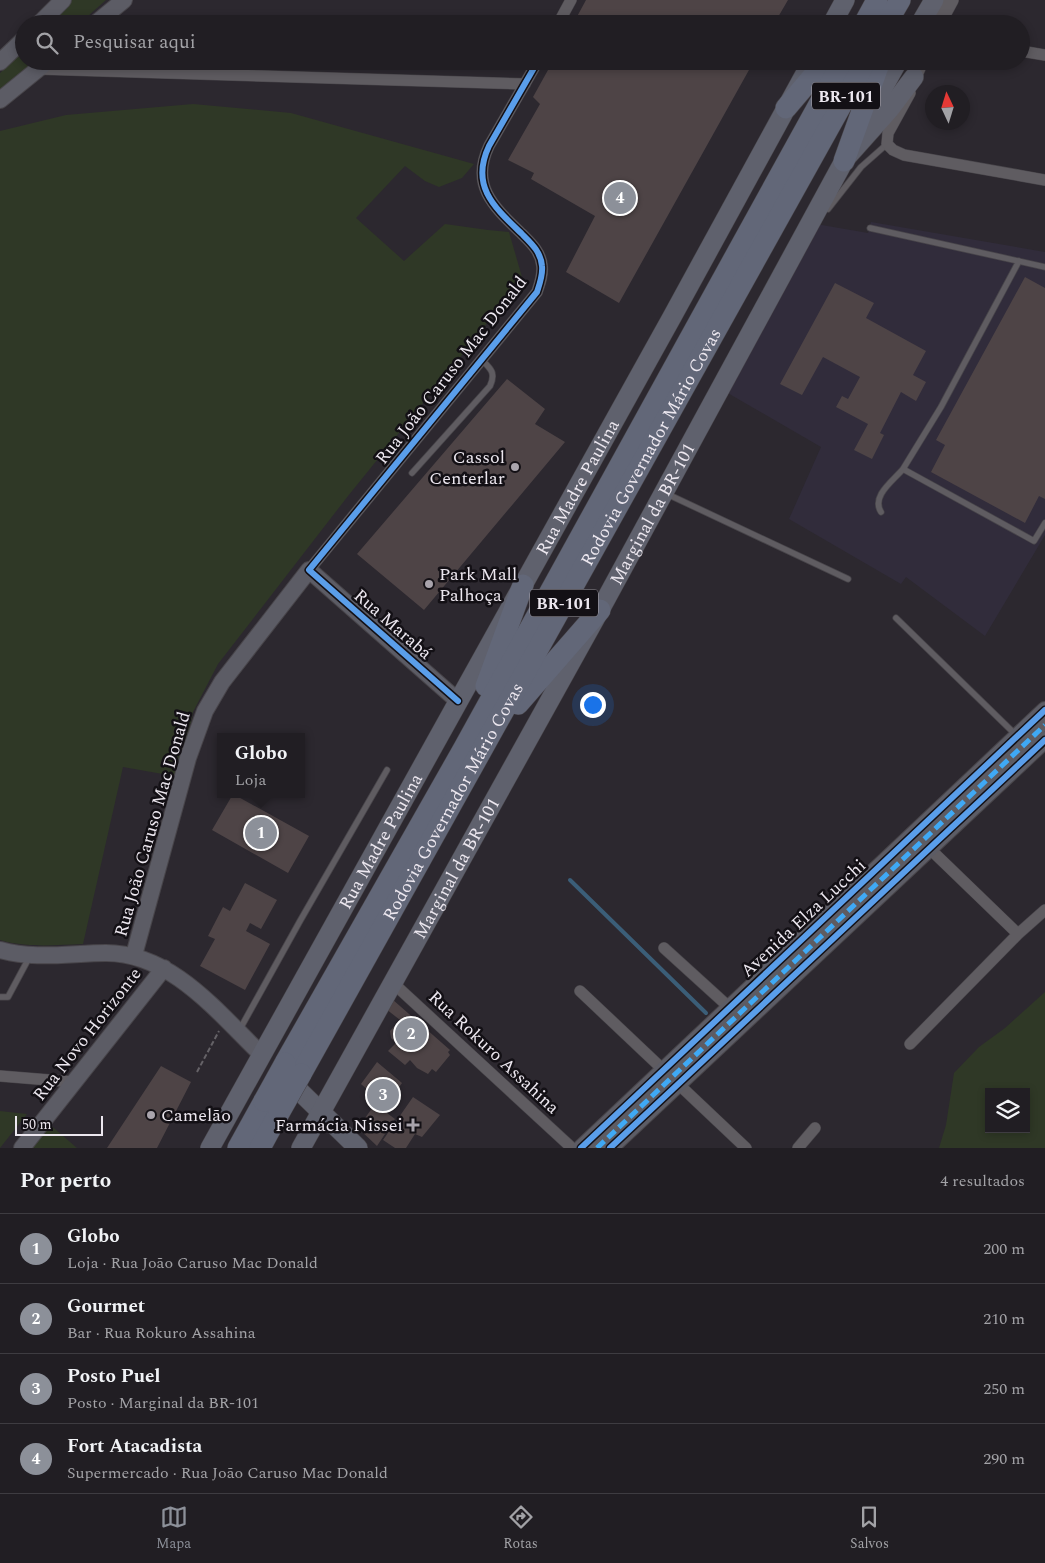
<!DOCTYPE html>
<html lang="pt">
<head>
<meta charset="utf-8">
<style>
  body { margin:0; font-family:Spectral,serif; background:#2d2b30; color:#f1f3f6 }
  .controls { position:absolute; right:15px; bottom:15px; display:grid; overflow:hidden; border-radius:0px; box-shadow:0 2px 8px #0003 }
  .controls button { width:45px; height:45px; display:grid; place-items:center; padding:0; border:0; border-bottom:1px solid #3e3c41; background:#211e23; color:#f1f3f6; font:25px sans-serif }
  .compass { position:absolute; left:925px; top:85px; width:45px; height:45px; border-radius:50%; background:#211e23; box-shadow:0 2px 8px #0003; rotate:356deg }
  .scale { position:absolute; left:15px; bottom:12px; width:88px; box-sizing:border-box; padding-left:5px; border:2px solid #ece7ef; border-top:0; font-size:14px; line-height:18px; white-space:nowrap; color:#ece7ef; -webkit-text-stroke:4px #131015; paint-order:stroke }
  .you { position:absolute; left:592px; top:704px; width:18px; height:18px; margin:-12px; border:4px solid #fff; border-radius:50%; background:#1a73e8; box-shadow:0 0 0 8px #1a73e833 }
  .badge { display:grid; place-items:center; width:32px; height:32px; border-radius:50%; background:#8c9099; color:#fff; font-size:16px; font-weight:700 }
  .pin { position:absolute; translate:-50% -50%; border:2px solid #fff; box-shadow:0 1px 5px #0006 }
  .popup { position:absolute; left:217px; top:733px; width:88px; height:65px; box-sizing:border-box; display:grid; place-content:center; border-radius:0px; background:#211e23; filter:drop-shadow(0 1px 4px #0005); font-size:16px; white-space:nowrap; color:#a2a2a6 }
  .popup b { font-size:19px; color:#f1f3f6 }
  .popup::after { content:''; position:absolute; left:50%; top:100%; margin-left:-10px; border:10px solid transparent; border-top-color:#211e23 }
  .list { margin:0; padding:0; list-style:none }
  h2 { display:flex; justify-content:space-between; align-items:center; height:65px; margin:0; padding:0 20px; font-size:21px }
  h2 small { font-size:16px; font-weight:400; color:#a2a2a6 }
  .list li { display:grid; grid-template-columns:32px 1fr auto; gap:15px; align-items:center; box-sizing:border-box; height:70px; padding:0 20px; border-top:1px solid #3e3c41 }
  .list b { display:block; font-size:19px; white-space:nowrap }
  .list p { margin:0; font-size:16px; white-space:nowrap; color:#a2a2a6 }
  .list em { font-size:16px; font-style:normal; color:#a2a2a6 }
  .icon { flex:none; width:28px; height:28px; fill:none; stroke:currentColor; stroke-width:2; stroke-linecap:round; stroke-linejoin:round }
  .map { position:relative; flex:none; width:1045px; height:1148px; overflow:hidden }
  .search { position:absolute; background:#211e23; box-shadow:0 2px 8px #0003; left:15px; right:15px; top:15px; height:55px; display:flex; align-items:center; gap:12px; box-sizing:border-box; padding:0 18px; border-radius:28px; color:#a2a2a6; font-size:19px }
  .sheet { height:345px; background:#211e23 }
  nav { display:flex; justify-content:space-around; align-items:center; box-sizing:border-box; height:70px; border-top:1px solid #3e3c41; background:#211e23; font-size:14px; color:#a2a2a6 }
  nav a { display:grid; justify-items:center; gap:2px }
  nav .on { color:#8c9099 }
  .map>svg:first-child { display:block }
  .industrial { fill:#312c3b }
  .green { fill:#2f3826; fill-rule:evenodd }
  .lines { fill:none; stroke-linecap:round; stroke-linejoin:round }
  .stream { stroke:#3b5e78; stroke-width:4 }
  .building { fill:#4e4446 }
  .service-casing { stroke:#48454a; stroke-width:7 }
  .pedestrian-casing { stroke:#48454a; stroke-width:10 }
  .minor-casing { stroke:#48454a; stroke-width:12 }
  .tertiary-casing { stroke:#48454a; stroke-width:16 }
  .secondary-casing { stroke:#48454a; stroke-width:18 }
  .primary-casing { stroke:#48454a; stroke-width:20 }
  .motorway-casing { stroke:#48454a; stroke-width:22 }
  .path { stroke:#656267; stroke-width:2; stroke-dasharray:5 2.5; stroke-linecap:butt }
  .service { stroke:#5f5c61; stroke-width:5.5 }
  .pedestrian { stroke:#5f5c61; stroke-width:9 }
  .minor { stroke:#5f5c61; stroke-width:11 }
  .tertiary { stroke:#5f5c61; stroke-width:15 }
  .secondary { stroke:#5c5c65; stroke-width:16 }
  .primary { stroke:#5f616d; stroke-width:19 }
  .motorway { stroke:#626778; stroke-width:21 }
  .motorway-bridge-casing { stroke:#48454a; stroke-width:22; stroke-linecap:butt }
  .motorway-bridge { stroke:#626778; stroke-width:21 }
  .quiet { stroke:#3fa9f5; stroke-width:5; stroke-dasharray:10 5; stroke-linecap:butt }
  .cycleway-casing { stroke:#131015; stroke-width:9 }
  .cycleway { stroke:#5a9eea; stroke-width:6 }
  .poi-dot { fill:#a9a4ac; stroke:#131015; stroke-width:2 }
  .labels { text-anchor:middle; stroke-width:5; stroke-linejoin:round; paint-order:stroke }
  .shield { fill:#131015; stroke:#aba6ae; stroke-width:1 }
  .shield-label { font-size:16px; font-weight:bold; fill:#ece7ef }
  .street-label { font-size:18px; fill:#ece7ef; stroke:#131015 }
  .poi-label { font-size:18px; fill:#ece7ef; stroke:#131015; text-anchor:end }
</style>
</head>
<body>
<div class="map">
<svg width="1045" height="1148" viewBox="0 0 1045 1148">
  <rect width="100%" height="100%" fill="#2c282f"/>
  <path class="industrial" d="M871 222 1045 252V535L985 636 906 577 901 584 789 519 821 447 726 392 816 224 868 233Z"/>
  <path class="green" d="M72 0H106L79 24H48Z
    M24 50V61H35L0 92V73Z
    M193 104 291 113 474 164 462 178 439 187 425 181 405 166 356 218 404 261 445 224 488 230 509 232 522 277 474 340 348 496 218 664 193 712 191 722 174 776 123 767 83 944C55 945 27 948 0 940V131L66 115Z
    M1045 992V1148H939L946 1125 954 1073 979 1047 1005 1028ZM989 1092H1026V1129H989Z
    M0 1111 27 1114 0 1148Z
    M48 1123 77 1148H29Z"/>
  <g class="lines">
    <path class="stream" d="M570 880 706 1013"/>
  </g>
  <path class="building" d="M586 0H788L774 24H573Z
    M553 61H754L619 303 566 272 595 216 531 179 534 173 508 160 540 104 533 97Z
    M1025 277 1045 288V499L1039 496 1025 523 931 472 945 445 936 440Z
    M835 283 874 303 866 318 926 351 913 375 926 382 916 401 901 392 880 433 884 435 872 459 854 450 868 424 836 407 842 396 848 399 860 377 823 357 802 395 780 384Z
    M507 379 545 409 535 424 565 442 424 610 357 554Z
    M233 794 309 836 288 873 212 830Z
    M245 883 277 900 261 929 250 923 246 931 270 944 245 990 200 966 215 939 208 936 223 907 230 911Z
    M392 999 450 1050 448 1052 450 1055 436 1072 432 1069 428 1074 417 1068 410 1060 405 1065 388 1051 396 1043 391 1038 390 1031 400 1020 386 1009Z
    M377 1062 402 1083 386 1106 361 1084Z
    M161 1066 191 1082 157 1148H107Z
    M413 1097 440 1115 422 1137 415 1134 406 1148H395L383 1140Z
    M375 1104 395 1119 377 1146 358 1128Z"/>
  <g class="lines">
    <defs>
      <path id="service" d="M828 209 861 167 887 144
        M870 228 1045 267
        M1019 261 941 407 903 469 1034 541 1045 523
        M412 473 490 386C496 373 491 369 482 360
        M665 493 848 579
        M881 512C871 496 893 481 903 469
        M896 618 1016 735
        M0 997H8L30 956
        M240 1029 300 921 387 770"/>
      <path id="pedestrian" d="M597 1148 1045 725"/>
      <path id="minor" d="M558 24 571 0
        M1021 51 1045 55
        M38 69 525 84
        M910 93 888 133 887 144 893 150 904 155 1045 180
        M309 570 537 292C540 283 543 275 542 266 541 252 531 243 522 234 494 207 470 186 489 146L538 61
        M930 849 1018 934
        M664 948 730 1008
        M392 982 572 1148
        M580 991 746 1148
        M910 1044 1018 934 1045 910
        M0 1076 74 1082
        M798 1148 815 1128"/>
      <path id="tertiary" d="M938 24 951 0
        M914 77 921 61"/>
      <path id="secondary" d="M39 24 63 0
        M95 24 124 0
        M0 62 24 39
        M0 100 48 61
        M0 950C34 960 72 953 106 953 172 953 218 1013 261 1054
        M134 955 188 758 205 711 222 682 309 570 458 701
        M22 1148 164 968
        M581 1148 1045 710
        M610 1148 1045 740"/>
      <g id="primary">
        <path d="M832 24 845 0"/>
        <path d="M920 24 934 0"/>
        <path d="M867 117 898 61"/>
        <path d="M846 158 889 110 914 77"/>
        <path d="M284 1076 358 1148"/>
        <path id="s1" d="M210 1148 672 317 812 61"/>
        <path id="s2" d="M301 1148 600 610 851 148"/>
      </g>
      <g id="motorway">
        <path d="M864 24 877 0"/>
        <path d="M886 24 900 0"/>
        <path d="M786 108 826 61"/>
        <path d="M844 161 880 61"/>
        <path d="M486 686 523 585"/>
        <path d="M518 704 600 610"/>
        <path d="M285 1063 464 748 843 61"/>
        <path id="s3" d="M301 1074 866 61"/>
        <path d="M238 1148 264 1101"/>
        <path d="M260 1148 279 1113"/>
      </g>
    </defs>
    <use href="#service" class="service-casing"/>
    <use href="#pedestrian" class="pedestrian-casing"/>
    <use href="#minor" class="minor-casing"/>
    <use href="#tertiary" class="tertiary-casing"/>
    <use href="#secondary" class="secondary-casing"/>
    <use href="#primary" class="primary-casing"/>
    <use href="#motorway" class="motorway-casing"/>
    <path class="path" d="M197 1072 219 1031"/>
    <use href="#service" class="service"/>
    <use href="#pedestrian" class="pedestrian"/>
    <use href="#minor" class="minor"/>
    <use href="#tertiary" class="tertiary"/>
    <use href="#secondary" class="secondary"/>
    <use href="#primary" class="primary"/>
    <use href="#motorway" class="motorway"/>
    <defs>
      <path id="motorway-bridge" d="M264 1101 285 1063
        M279 1113 301 1074"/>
    </defs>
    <use href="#motorway-bridge" class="motorway-bridge-casing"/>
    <use href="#motorway-bridge" class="motorway-bridge"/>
    <path class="quiet" d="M597 1148 1045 725"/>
    <defs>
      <path id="cycleway" d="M458 701 309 570 537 292C540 283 543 275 542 266 541 252 531 243 522 234 494 207 470 186 489 146L538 61
        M581 1148 1045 710
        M610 1148 1045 740"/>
    </defs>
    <use href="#cycleway" class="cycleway-casing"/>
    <use href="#cycleway" class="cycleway"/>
  </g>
  <g class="poi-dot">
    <circle cx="515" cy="467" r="5"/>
    <circle cx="429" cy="584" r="5"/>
    <circle cx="151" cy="1115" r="5"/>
    <path d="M410.5 1117.5h5v5h5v5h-5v5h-5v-5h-5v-5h5z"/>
  </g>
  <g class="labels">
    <g class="shield">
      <rect x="812" y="82.5" width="68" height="27" rx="4"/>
      <rect x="530" y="589.5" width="68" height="27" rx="4"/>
    </g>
    <g class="shield-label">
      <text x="846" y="102">BR-101</text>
      <text x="564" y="609">BR-101</text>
    </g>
    <g class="street-label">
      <text transform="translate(451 370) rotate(-52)" y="6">Rua João Caruso Mac Donald</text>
      <text dy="6" stroke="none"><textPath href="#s3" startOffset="718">Rodovia Governador Mário Covas</textPath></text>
      <text dy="6" stroke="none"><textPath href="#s1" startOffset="756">Rua Madre Paulina</textPath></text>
      <text dy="6" stroke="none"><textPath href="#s2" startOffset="725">Marginal da BR-101</textPath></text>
      <text transform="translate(393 624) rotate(41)" y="6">Rua Marabá</text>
      <text dy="6" stroke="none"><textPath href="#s3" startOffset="312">Rodovia Governador Mário Covas</textPath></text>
      <text transform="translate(152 824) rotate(-74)" y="6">Rua João Caruso Mac Donald</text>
      <text dy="6" stroke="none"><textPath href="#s1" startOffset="351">Rua Madre Paulina</textPath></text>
      <text dy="6" stroke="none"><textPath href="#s2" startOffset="320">Marginal da BR-101</textPath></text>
      <text transform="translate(803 918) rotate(-43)" y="6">Avenida Elza Lucchi</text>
      <text transform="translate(87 1034) rotate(-52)" y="6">Rua Novo Horizonte</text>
      <text transform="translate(494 1052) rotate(43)" y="6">Rua Rokuro Assahina</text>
    </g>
    <g class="poi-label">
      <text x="505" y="463">Cassol<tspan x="505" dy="21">Centerlar</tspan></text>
      <text x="439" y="580" text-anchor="start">Park Mall<tspan x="439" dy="21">Palhoça</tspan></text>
      <text x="161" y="1121" text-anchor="start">Camelão</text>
      <text x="403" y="1131">Farmácia Nissei</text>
    </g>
  </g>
</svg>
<div class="controls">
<button><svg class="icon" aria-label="layers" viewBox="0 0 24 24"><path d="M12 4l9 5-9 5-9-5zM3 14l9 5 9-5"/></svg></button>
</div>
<svg class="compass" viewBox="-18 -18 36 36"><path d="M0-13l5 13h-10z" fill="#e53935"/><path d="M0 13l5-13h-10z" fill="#a2a2a6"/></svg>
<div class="scale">50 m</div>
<div class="you"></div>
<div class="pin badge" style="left:261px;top:833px">1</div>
<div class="popup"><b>Globo</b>Loja</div>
<div class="pin badge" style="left:411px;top:1034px">2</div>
<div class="pin badge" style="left:383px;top:1095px">3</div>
<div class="pin badge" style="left:620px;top:198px">4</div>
<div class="search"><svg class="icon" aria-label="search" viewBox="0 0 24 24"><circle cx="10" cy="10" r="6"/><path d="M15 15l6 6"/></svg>Pesquisar aqui</div>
</div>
<section class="sheet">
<h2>Por perto<small>4 resultados</small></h2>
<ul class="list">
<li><span class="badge">1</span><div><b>Globo</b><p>Loja · Rua João Caruso Mac Donald</p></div><em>200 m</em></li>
<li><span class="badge">2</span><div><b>Gourmet</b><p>Bar · Rua Rokuro Assahina</p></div><em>210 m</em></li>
<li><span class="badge">3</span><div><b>Posto Puel</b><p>Posto · Marginal da BR-101</p></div><em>250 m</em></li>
<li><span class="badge">4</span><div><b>Fort Atacadista</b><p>Supermercado · Rua João Caruso Mac Donald</p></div><em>290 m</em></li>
</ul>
</section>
<nav>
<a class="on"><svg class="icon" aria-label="map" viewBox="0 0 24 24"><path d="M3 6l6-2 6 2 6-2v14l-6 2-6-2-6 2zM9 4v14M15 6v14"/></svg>Mapa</a>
<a><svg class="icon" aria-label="directions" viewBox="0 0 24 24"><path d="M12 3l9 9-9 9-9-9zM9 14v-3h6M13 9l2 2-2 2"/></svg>Rotas</a>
<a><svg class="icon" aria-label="saved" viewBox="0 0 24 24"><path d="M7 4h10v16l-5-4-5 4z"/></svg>Salvos</a>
</nav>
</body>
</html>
